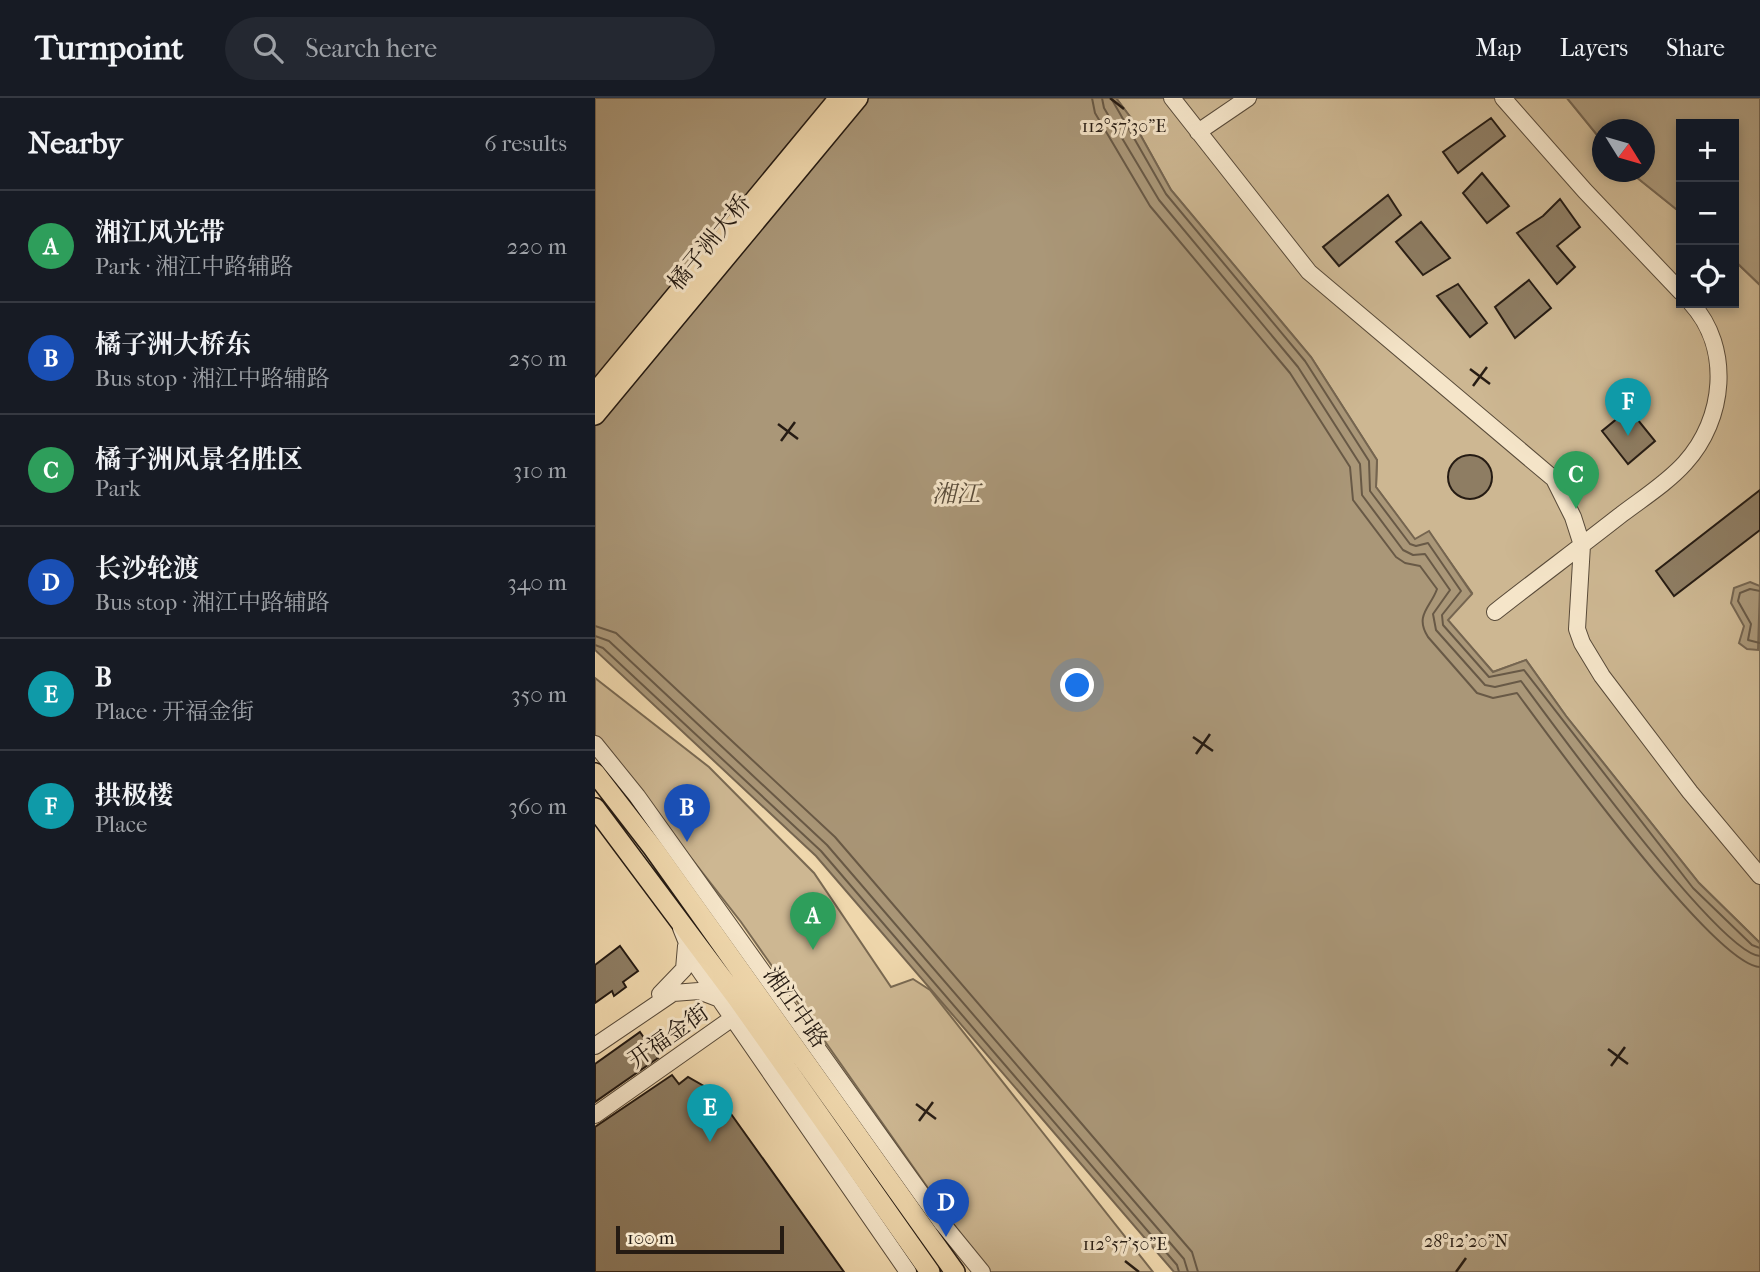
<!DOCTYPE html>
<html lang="en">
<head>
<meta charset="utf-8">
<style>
  body { margin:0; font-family:"IM FELL French Canon","Noto Serif SC",serif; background:#242831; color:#f1f3f6 }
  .controls { position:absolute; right:21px; top:21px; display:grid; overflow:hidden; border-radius:0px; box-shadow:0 4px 10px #0003 }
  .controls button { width:63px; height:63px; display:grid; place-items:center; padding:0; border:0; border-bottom:2px solid #363941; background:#171b24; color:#f1f3f6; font:35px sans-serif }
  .compass { position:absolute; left:997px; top:21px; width:63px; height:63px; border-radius:50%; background:#171b24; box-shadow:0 4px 10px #0003; rotate:127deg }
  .scale { position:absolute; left:21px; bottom:18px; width:168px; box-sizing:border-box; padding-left:7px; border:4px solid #251b13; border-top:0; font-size:19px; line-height:24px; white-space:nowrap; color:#251b13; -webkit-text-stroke:5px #f5e5c9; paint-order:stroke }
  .you { position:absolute; left:483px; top:588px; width:24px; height:24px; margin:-18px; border:5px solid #fff; border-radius:50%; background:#1a73e8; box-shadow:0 0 0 10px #1a73e833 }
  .badge { display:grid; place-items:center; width:46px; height:46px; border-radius:50%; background:#ea580c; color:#fff; font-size:23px; font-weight:700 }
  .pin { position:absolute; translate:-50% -58px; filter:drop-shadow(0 2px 4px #0008) }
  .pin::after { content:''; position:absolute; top:37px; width:24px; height:21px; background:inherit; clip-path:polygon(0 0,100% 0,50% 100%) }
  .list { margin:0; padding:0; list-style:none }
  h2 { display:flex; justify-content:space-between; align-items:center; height:91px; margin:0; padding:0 28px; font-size:30px }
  h2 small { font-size:23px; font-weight:400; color:#9ea1a6 }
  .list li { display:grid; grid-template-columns:46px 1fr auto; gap:21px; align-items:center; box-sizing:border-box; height:112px; padding:0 28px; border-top:2px solid #363941 }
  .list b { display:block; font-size:26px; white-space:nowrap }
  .list p { margin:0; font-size:23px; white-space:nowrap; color:#9ea1a6 }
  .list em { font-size:23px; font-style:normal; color:#9ea1a6 }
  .icon { flex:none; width:38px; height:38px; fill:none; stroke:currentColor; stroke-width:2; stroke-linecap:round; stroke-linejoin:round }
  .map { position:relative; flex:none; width:1165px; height:1174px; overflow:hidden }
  header { display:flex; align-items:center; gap:42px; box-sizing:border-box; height:98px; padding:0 35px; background:#171b24; border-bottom:2px solid #363941 }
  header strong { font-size:33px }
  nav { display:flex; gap:38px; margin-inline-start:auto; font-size:24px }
  .search { width:490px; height:63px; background:#242831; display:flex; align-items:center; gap:18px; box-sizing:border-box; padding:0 24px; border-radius:38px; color:#9ea1a6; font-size:26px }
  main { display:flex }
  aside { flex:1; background:#171b24 }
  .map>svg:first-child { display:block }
  .green { fill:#cdb792; stroke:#796952; stroke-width:2 }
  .water { fill:#aa9778; stroke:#756550; stroke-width:2 }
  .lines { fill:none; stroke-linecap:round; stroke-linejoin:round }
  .shore { stroke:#685946; stroke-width:2 }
  .building { fill:#8e7d63; stroke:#251b13; stroke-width:2 }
  .minor-casing { stroke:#584a39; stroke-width:18 }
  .major-casing { stroke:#251b13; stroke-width:22 }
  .minor { stroke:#f5e5c9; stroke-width:16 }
  .major { stroke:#efd7ac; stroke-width:19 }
  .ticks { fill:none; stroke:#251b13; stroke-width:2.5 }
  .labels { text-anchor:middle; stroke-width:6; stroke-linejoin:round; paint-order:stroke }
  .street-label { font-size:23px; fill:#251b13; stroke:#f5e5c9 }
  .water-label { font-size:24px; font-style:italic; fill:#5a4d3b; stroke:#f5e5c9 }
  .ticks-label { font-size:18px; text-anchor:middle; fill:#251b13; stroke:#f5e5c9; stroke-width:6; stroke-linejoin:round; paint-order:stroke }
</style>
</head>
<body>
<header>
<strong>Turnpoint</strong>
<div class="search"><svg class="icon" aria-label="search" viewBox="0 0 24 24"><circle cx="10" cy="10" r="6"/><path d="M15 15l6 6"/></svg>Search here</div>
<nav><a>Map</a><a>Layers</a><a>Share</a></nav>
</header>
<main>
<aside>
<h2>Nearby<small>6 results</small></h2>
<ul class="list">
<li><span class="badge" style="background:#2e9e5b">A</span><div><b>湘江风光带</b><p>Park · 湘江中路辅路</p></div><em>220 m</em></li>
<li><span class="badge" style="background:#1a4fb4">B</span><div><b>橘子洲大桥东</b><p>Bus stop · 湘江中路辅路</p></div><em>250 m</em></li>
<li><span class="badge" style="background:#2e9e5b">C</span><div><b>橘子洲风景名胜区</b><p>Park</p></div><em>310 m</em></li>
<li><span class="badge" style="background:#1a4fb4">D</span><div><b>长沙轮渡</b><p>Bus stop · 湘江中路辅路</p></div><em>340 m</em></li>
<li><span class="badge" style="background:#0f9aa8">E</span><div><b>B</b><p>Place · 开福金街</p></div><em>350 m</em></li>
<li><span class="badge" style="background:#0f9aa8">F</span><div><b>拱极楼</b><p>Place</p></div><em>360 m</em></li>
</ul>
</aside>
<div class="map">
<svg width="1165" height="1174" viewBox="0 0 1165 1174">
  <rect width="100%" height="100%" fill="#efd7ac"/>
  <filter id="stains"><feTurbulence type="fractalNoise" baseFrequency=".00286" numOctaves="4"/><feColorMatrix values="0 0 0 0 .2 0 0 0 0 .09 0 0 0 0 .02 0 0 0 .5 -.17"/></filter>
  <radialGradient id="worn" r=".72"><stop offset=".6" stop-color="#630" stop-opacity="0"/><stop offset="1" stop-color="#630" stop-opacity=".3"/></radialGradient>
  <path class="green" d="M521 0H972L1007 43V74H1035L1086 115V205H1139V162L1165 187V845L1104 785 971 618 931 562 898 574 852 522 877 495 834 434 820 442 781 389 782 362 716 259 576 92 536 20Z
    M0 580 114 669 219 775 296 889 318 881 335 892 558 1174H392L146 824 0 637Z"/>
  <path class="water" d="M0 0H521L536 20 576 92 716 259 782 362 781 389 820 441 834 433 877 496 853 522 898 574 931 562 971 618 1104 785 1165 845V1174H579L221 758 0 552Z
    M972 0H1165V187L1139 162V26H1086V115L1035 74H1050V32H1007V43Z
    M1155 484 1165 488 1163 552 1152 551 1144 545 1149 528 1136 505 1139 490Z"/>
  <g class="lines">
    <path class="shore" d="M497 0 500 15 555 108 695 275 755 369 758 402 801 459 810 465 825 468 842 491C836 509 819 517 833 539L882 595 898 600 922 595C956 641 1119 867 1165 869
      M507 0 509 10 564 102 703 269 765 366 767 397 808 452 818 457 830 456 855 492 838 516 841 532 890 587 900 589 926 583C957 625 1125 856 1165 858
      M516 0 571 96 710 263 774 363 775 393 815 446 821 448 833 445 866 493 847 517 848 527 894 579 929 572 1098 790 1157 847 1165 850
      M1165 493 1155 491 1145 495 1143 503 1156 526 1153 542 1165 545
      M0 528 21 535 240 739 597 1154 603 1174
      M0 538 14 543 232 747 589 1161 593 1174
      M0 547 8 550 226 753 582 1167 584 1174"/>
  </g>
  <path class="building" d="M896 20 910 38 863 75 848 54Z
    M887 75 914 108 892 125 868 95Z
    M793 97 806 117 744 168 728 149Z
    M965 101 985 129 962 148 980 169 962 186 922 135 948 118Z
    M826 124 855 160 828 177 801 144Z
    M934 182 956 210 920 240 900 209Z
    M863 186 892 225 875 239 842 198Z
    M1034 311 1060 343 1033 366 1007 333Z
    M853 379a22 22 0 1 1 44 0a22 22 0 1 1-44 0Z
    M1165 392V432L1079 498 1061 473Z
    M25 848 43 873 28 884 31 889 19 898 17 893 0 905V867Z
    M45 934 63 960 0 1004V966Z
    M77 977 84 986 93 979 121 995 249 1174H0V1029Z"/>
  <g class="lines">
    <defs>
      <path id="minor" d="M577 0 714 174 959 381 978 419 987 447 982 531 987 545 1007 578 1095 694 1165 778
        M908 0 990 93 1086 194
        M603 34 653 0
        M900 514C942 481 985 449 1027 416 1048 400 1072 385 1090 365 1130 321 1137 250 1096 205
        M0 646 42 698 347 1125 387 1174
        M86 830 101 867 313 1174
        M65 896 89 871 91 848
        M0 948 78 895 104 893 125 901
        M0 1017 139 919"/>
      <path id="major" d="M0 295 244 0
        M0 317 263 0
        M0 675 58 750 360 1174
        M0 710 142 900 335 1174"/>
    </defs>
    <use href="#minor" class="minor-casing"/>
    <use href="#major" class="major-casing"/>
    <use href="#minor" class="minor"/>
    <use href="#major" class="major"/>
  </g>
  <path class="ticks" d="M515 0 529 11M875 271 895 286M878 288 892 269M183 326 203 341M186 343 200 324M598 639 618 653M601 656 615 636M1013 951 1033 966M1016 968 1030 949M321 1006 341 1021M324 1023 338 1004M530 1163 544 1174M861 1174 871 1160"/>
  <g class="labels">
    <g class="street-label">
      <text transform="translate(114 144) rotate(-51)" y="8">橘子洲大桥</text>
      <text transform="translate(201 909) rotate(55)" y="8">湘江中路</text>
      <text transform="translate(73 938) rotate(-35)" y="8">开福金街</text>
    </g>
    <g class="water-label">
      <text x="361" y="404">湘江</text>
    </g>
  </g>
  <g class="ticks-label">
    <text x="529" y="34">112°57'30"E</text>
    <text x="871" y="1149">28°12'20"N</text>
    <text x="530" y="1152">112°57'50"E</text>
  </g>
  <rect width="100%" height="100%" filter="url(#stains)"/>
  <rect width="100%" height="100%" fill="url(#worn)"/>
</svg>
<div class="controls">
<button>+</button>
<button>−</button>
<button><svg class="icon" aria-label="locate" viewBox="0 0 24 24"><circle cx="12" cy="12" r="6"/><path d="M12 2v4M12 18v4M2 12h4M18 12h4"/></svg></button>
</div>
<svg class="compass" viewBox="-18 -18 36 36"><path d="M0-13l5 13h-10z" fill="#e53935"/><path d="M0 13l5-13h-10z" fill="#9ea1a6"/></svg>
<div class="scale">100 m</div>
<div class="you"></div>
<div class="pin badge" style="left:218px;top:852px;background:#2e9e5b">A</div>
<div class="pin badge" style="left:92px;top:744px;background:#1a4fb4">B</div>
<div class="pin badge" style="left:981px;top:411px;background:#2e9e5b">C</div>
<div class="pin badge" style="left:351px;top:1139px;background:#1a4fb4">D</div>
<div class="pin badge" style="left:115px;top:1044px;background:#0f9aa8">E</div>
<div class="pin badge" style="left:1033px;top:338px;background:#0f9aa8">F</div>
</div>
</main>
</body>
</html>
